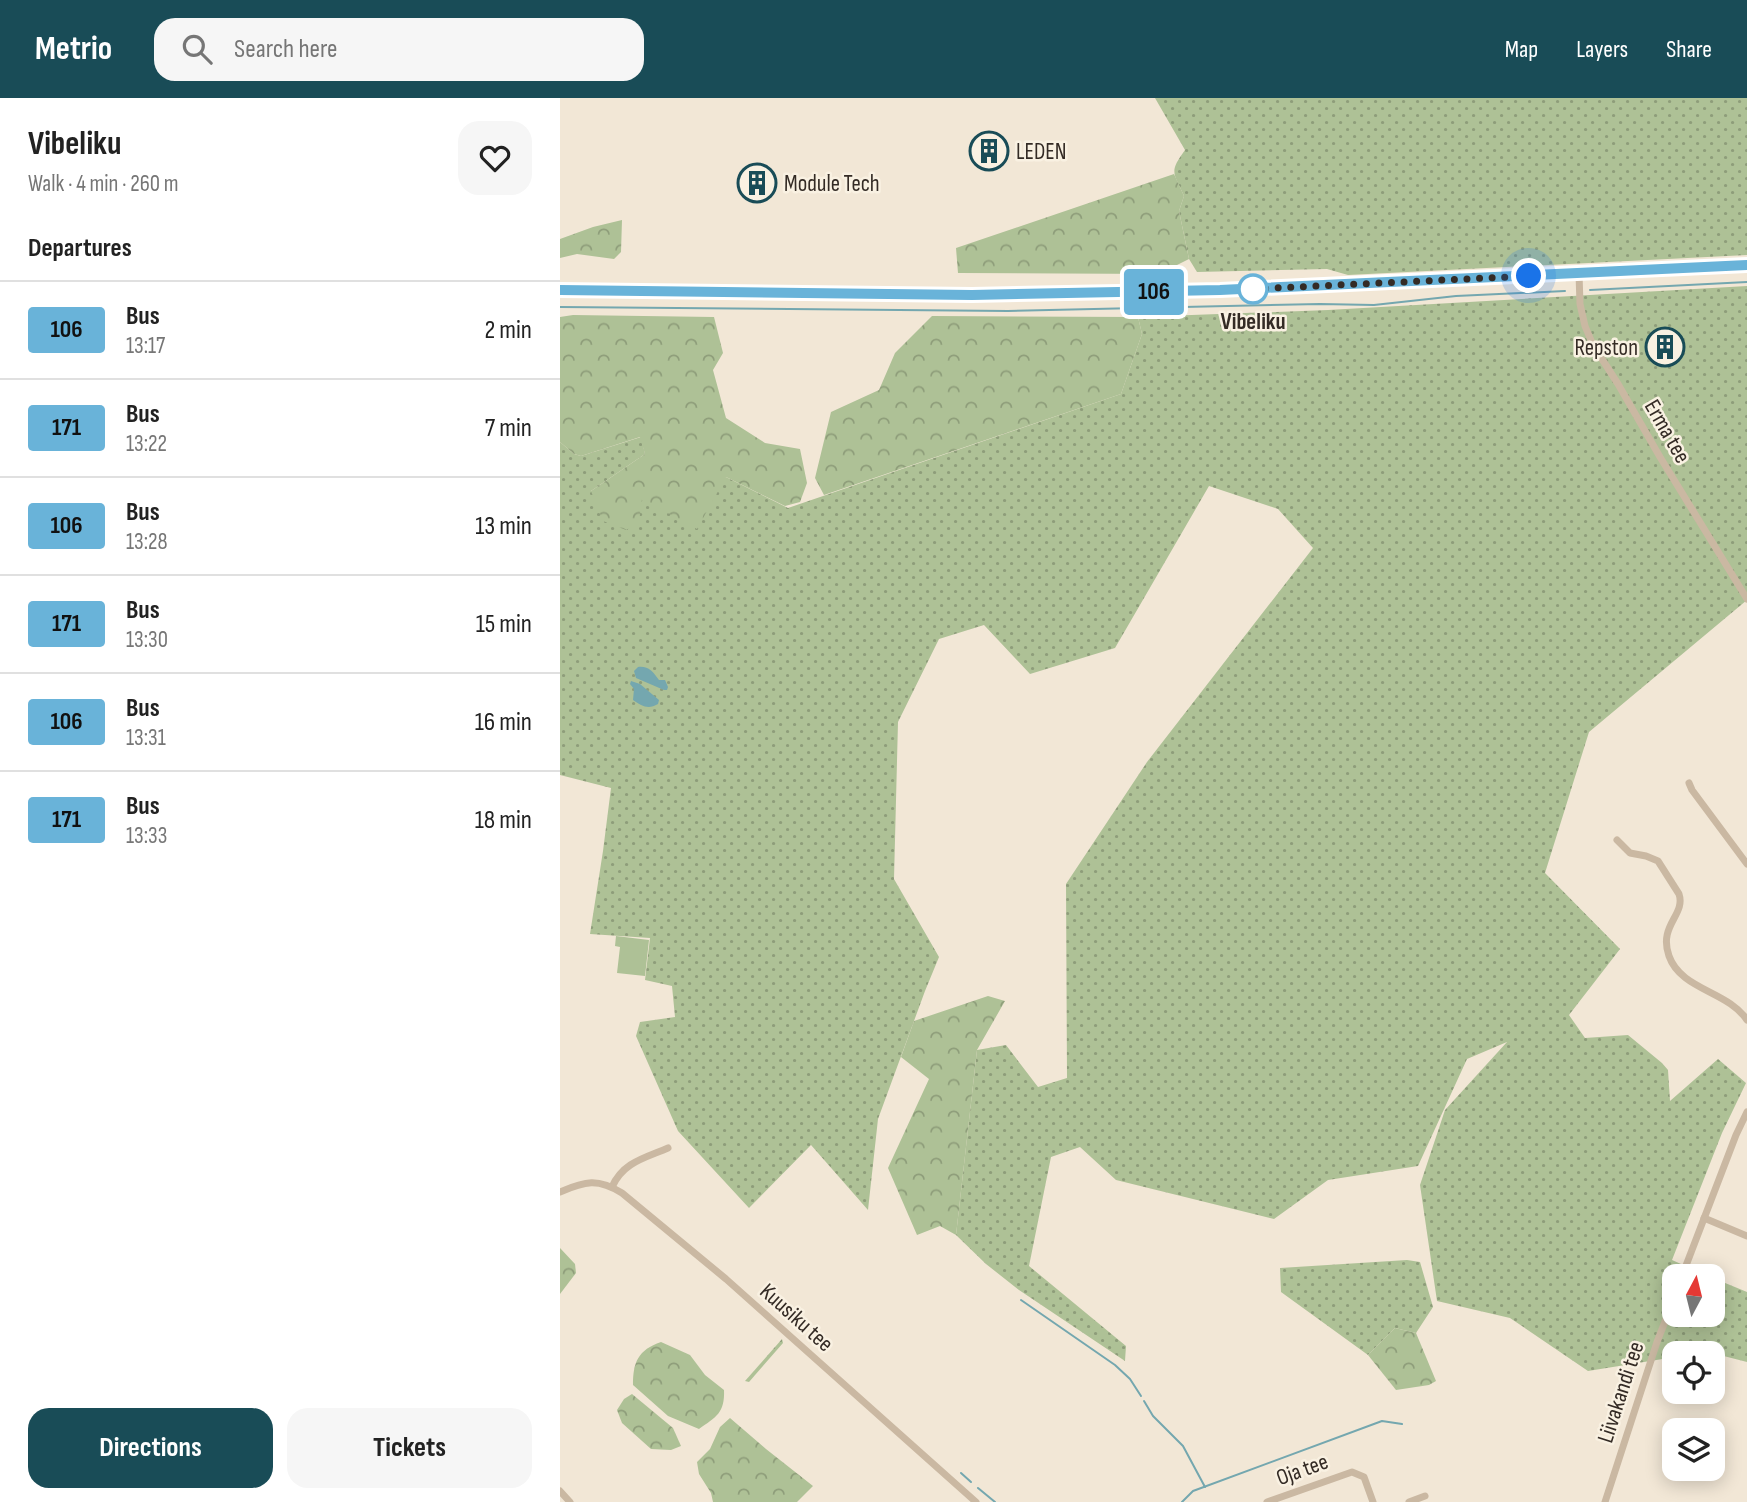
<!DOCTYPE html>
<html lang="en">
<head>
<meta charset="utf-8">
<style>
	:root { --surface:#fff; --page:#f6f6f6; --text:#222; --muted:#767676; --line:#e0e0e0; --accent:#194c57 }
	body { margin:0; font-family:"Sofia Sans Condensed",sans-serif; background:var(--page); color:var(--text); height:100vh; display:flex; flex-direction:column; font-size:26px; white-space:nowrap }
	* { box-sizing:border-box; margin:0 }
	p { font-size:23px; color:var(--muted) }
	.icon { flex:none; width:38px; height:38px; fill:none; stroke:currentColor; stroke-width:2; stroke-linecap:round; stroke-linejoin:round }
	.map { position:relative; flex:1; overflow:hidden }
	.sheet { display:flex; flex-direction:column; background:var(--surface); width:560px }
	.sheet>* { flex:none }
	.badge { padding:0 14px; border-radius:5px; font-size:24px; line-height:46px }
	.needle { width:46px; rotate:7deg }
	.controls { position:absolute; left:1102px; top:1166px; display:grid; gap:14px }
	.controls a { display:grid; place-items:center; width:63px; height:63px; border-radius:14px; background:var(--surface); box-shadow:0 4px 18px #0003; font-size:35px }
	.you { position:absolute; width:35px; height:35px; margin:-18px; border:5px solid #fff; border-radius:50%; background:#1a73e8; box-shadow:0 0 0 10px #1a73e833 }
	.map>.badge { position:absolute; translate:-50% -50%; box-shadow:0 0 0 4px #fff }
	h2 { padding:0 28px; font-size:26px; line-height:63px }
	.round { display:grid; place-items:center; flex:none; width:74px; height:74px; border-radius:21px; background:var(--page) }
	.overview { display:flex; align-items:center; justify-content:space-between; height:119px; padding:0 28px }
	h1 { font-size:33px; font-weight:700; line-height:52px }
	.action { display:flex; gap:14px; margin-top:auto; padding:14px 28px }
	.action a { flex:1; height:80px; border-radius:21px; background:var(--accent); color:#fff; font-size:28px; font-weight:700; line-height:80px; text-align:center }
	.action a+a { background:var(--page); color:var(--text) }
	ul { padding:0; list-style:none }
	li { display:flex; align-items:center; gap:21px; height:98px; padding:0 28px; border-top:2px solid var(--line) }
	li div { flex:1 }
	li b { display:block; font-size:26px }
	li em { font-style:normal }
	li .badge { min-width:77px; font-weight:700; text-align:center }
	header { display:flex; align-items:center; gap:42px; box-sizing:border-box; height:98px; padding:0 35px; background:var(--accent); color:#fff }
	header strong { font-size:33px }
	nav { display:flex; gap:38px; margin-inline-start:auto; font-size:24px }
	.search { width:490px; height:63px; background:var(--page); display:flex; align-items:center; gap:18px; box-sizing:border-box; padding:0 24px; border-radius:21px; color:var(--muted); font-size:26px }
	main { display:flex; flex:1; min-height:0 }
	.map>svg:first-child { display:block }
	.grass { fill:url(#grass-dots) }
	.forest { fill:url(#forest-crowns) }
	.park { fill:#aec196 }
	.water { fill:#74a7af }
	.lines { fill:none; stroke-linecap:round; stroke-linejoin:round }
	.stream { stroke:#74a7af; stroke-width:2 }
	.minor { stroke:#cab8a2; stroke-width:7 }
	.line-casing { stroke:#fff; stroke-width:16 }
	.line { stroke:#69b3d9; stroke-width:10 }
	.walk { stroke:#342b25; stroke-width:7; stroke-dasharray:0 12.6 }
	.stop-dot { fill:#fff; stroke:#69b3d9; stroke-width:3.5 }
	.labels { text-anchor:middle; stroke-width:5; stroke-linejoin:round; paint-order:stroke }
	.poi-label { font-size:23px; fill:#342b25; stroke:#f9f1e2; text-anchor:start }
	.stop-label { font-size:23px; font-weight:bold; fill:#342b25; stroke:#f9f1e2 }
	.street-label { font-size:23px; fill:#342b25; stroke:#f9f1e2 }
</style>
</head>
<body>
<header>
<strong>Metrio</strong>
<div class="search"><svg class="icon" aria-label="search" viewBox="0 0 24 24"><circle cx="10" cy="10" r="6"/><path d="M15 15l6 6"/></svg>Search here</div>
<nav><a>Map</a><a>Layers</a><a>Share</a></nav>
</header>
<main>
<section class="sheet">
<div class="overview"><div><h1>Vibeliku</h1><p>Walk · 4 min · 260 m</p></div><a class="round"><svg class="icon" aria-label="heart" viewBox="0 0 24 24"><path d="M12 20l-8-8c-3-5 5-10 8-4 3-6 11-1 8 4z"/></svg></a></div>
<h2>Departures</h2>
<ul>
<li><span class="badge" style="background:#69b3d9;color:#111">106</span><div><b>Bus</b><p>13:17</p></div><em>2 min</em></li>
<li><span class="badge" style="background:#69b3d9;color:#111">171</span><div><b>Bus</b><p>13:22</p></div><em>7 min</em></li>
<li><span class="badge" style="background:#69b3d9;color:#111">106</span><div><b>Bus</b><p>13:28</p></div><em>13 min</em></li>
<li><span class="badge" style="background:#69b3d9;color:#111">171</span><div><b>Bus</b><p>13:30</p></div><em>15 min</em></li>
<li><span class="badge" style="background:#69b3d9;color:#111">106</span><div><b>Bus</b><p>13:31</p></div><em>16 min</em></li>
<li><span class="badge" style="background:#69b3d9;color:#111">171</span><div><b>Bus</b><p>13:33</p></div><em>18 min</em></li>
</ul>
<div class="action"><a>Directions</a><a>Tickets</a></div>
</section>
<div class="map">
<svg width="1187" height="1404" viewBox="0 0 1187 1404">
	<defs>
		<pattern id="grass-dots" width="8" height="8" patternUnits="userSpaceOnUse" patternTransform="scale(1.75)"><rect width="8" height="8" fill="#aec196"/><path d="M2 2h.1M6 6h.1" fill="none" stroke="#8e9d7a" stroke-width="1.8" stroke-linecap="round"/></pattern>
		<pattern id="forest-crowns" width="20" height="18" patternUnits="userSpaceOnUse" patternTransform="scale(1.75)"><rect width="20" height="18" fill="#aec196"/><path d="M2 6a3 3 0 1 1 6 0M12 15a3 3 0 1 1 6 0" fill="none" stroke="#8e9d7a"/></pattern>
	</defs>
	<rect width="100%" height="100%" fill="#f2e7d6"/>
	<g class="grass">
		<path d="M595 0H1187V157L788 177 767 171 637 174 629 161 619 113 624 98C613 74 609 74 625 52Z"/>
		<polygon points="1187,188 1187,502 1029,634 985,775 1060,851 1009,917 1025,940 1068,937 1102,965 1108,972 1110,1003 1158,961 1186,985 1162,1035 1112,1162 1148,1178 1115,1178 1115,1216 1153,1216 1153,1180 1187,1194 1187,1264 1148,1254 1115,1255 1115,1259 1028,1273 950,1220 877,1203 860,1087 885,1012 947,944 907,961 858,1068 768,1082 714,1121 556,1082 520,1049 491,1059 469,1168 566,1248 565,1263 459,1192 426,1166 396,1137 417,952 446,947 478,989 507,980 506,786 587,664 753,450 718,411 649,388 555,550 470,576 424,527 379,541 338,624 334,781 379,859 365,893 318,1021 308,1112 251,1047 189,1110 118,1033 76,938 80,924 115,919 112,888 85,882 90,840 30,836 43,753 51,690 0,677 0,344 14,356 21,358 81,339 85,356 31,393 82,400 166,379 228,410 561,296 582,236 578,219 768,212"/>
		<polygon points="847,1162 860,1164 873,1209 856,1235 835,1230 808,1257 721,1194 720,1170"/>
		<polygon points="222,1241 223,1245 189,1284 185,1283"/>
	</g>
	<g class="forest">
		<polygon points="614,76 624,98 619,113 629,161 599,176 398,175 396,150"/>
		<polygon points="62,122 61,154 54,161 17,156 0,160 0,141 33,129"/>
		<polygon points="13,217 154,219 163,255 153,272 166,320 205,345 240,351 247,385 240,404 225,408 166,379 137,431 82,401 79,424 66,432 43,423 31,393 85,356 80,339 21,358 14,356 0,344 0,219"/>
		<polygon points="372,218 578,219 582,236 561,296 264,397 255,380 271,314 319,292 335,255"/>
		<polygon points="428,898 445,903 417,952 396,1137 380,1128 357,1137 328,1070 369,981 341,959 354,923"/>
		<polygon points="0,1150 15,1166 16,1175 0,1196"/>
		<polygon points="835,1230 856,1235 876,1283 869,1287 836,1292 808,1257"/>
		<path d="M101 1244 130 1257 145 1277 164 1292C165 1315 156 1319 139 1331L108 1318 73 1287C73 1264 78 1252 101 1244Z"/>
		<polygon points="72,1296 113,1330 121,1348 111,1352 91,1351 62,1325 57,1312 64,1301"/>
		<polygon points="170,1320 206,1351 253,1388 237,1404 153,1404 151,1395 139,1376 137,1364 150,1351 160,1329"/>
	</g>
	<polygon class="park" points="56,838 89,842 85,878 57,875 60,849 55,848"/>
	<g class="water">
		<path d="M78 569C89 568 92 573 99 582H105L108 589 107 592H104L76 580 74 573Z"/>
		<path d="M71 583 80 586 99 602 98 606C88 612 82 608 73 602L74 591 70 586Z"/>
	</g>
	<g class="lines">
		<g class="stream">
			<polyline points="1030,192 1187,184"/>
			<polyline points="0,209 448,213 760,206 814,207 896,198 1005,193"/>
			<polyline points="461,1202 555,1267 570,1281 581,1298"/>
			<polyline points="584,1303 593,1318 623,1348 645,1389"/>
			<polyline points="401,1375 411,1384"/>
			<polyline points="418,1390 435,1404"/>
			<polyline points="622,1404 633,1393 822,1323 842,1326"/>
		</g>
		<g class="minor">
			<polyline points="1019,176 1020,206 1025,228 1033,247 1058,286 1100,359 1187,501"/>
			<polyline points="0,192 412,197 660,192 1187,167"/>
			<polyline points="1129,685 1132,692 1187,766"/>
			<path d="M1057 742 1070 755 1086 758 1098 763 1119 796C1126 817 1098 827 1109 858 1121 892 1168 893 1187 922"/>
			<path d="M52 1089C63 1064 85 1060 108 1050"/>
			<path d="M0 1094C25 1083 38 1080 62 1095L166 1181 416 1404"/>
			<polyline points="1144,1120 1187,1138"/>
			<polyline points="1122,1178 1176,1037 1187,1014"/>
			<polyline points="0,1393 10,1404"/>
			<polyline points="707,1404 792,1374 804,1379 813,1404"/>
			<polyline points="849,1404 865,1398"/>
			<polyline points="1045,1404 1097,1244 1115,1198"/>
		</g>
	</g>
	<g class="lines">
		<defs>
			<polyline id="line" points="0,192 412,197 660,192 1187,167"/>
		</defs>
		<use href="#line" class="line-casing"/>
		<use href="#line" class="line"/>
		<polyline class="walk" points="693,191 969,178"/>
	</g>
	<defs>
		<symbol id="building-ring" viewBox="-11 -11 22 22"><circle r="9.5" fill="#f9f1e2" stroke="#194c57" stroke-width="1.5"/><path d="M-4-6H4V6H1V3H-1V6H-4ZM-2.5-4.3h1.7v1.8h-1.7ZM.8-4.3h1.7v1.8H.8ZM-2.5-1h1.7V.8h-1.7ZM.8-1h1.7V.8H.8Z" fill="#194c57"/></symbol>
	</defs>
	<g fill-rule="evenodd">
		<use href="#building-ring" x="407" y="31" width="44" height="44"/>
		<use href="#building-ring" x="175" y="63" width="44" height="44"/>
		<use href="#building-ring" x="1083" y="227" width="44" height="44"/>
	</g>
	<circle class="stop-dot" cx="693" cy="191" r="14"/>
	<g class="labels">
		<g class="poi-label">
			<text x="456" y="61">LEDEN</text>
			<text x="224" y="93">Module Tech</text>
			<text x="1078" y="257" text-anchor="end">Repston</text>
		</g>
		<g class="stop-label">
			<text x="693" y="231">Vibeliku</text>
		</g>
		<g class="street-label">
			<text transform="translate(1108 333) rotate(60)" y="8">Erma tee</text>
			<text transform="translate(237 1219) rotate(42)" y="8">Kuusiku tee</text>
			<text transform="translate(1060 1294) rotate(-72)" y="8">Liivakandi tee</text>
			<text transform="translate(742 1371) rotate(-20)" y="8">Oja tee</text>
		</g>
	</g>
</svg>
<div class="controls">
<a><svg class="needle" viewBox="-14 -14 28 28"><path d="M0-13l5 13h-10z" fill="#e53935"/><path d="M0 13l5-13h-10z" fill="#767676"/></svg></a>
<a><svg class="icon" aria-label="locate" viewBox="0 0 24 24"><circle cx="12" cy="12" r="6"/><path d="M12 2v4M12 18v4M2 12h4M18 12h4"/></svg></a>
<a><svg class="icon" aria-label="layers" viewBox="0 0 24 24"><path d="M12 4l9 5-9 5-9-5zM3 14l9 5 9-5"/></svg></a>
</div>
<div class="you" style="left:969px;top:178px"></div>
<b class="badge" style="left:594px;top:194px;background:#69b3d9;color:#111">106</b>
</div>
</main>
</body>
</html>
